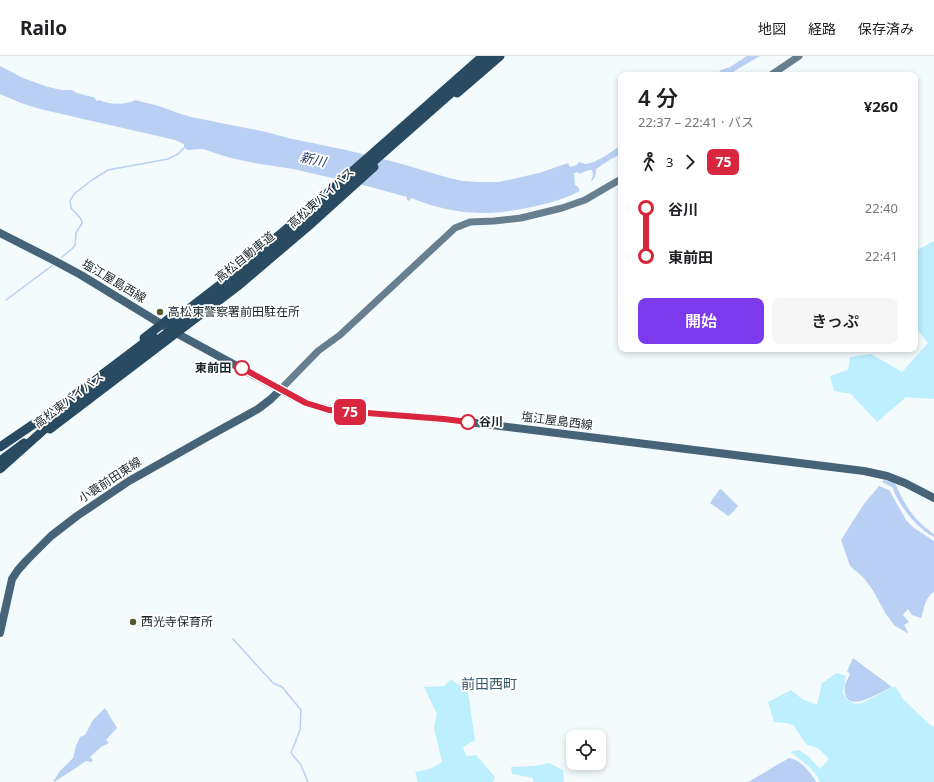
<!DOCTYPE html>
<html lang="ja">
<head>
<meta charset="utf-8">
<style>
	:root { --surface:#fff; --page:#f6f6f6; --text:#202124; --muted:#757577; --line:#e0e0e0; --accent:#7c3aed }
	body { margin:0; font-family:"Noto Sans","Noto Sans JP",sans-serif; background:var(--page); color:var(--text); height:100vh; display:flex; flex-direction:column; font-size:15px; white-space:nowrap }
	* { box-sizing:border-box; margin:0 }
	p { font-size:13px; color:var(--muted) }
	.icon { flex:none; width:22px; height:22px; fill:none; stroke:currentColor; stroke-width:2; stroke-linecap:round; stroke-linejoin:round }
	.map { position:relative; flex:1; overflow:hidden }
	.sheet { position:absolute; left:618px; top:16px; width:300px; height:280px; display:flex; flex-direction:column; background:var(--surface); border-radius:8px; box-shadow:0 2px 6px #0003 }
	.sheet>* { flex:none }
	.badge { padding:0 8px; border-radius:6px; font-size:14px; line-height:26px }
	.fabs { position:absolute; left:566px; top:674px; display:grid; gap:8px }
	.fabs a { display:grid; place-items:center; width:40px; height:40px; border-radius:8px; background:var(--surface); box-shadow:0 2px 6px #0003; font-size:20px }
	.map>.badge { position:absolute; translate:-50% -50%; box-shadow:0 0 0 2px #fff }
	.legs { display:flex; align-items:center; gap:6px; height:44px; padding:0 20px; font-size:13px }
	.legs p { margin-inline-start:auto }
	.overview { display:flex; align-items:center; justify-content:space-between; height:68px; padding:0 20px }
	h1 { font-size:22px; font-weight:600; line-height:30px }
	.primary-button { display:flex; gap:8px; margin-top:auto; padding:8px 20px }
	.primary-button a { flex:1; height:46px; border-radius:8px; background:var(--accent); color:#fff; font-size:16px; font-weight:600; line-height:46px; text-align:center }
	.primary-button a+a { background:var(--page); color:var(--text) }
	ul { padding:0 20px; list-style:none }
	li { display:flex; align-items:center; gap:14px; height:48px; font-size:15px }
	li i { display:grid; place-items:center; width:6px; height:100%; margin:0 5px; background:currentColor }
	li i::after { content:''; width:10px; height:10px; margin:-5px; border:3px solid; border-radius:50%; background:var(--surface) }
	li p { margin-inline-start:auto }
	li:first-child i { background:linear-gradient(#0000 50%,currentColor 0) }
	li:last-child i { background:linear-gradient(currentColor 50%,#0000 0) }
	header { display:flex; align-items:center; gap:24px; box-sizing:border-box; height:56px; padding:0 20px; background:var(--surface); border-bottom:1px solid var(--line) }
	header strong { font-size:19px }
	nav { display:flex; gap:22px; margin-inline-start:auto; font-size:14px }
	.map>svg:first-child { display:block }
	.green { fill:#bdeffe }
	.water { fill:#b9d0f4 }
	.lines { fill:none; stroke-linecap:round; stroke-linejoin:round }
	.stream { stroke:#b9d0f4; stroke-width:1.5 }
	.secondary { stroke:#687f90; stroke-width:7 }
	.primary { stroke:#466378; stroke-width:8 }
	.highway { stroke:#294b62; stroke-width:9 }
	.highway-bridge { stroke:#294b62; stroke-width:9 }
	.line-1-casing { stroke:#fff; stroke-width:9 }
	.line-1 { stroke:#d7263d; stroke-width:6 }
	.poi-dot { fill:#545a29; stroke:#fff; stroke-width:1.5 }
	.stop-1-dot { fill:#fff; stroke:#d7263d; stroke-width:2 }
	.labels { text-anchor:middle; stroke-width:3.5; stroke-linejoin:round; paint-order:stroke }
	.street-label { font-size:12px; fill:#152429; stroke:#fff }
	.poi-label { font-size:12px; fill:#152429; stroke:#fff; text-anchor:start }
	.stop-label { font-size:12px; font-weight:bold; fill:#152429; stroke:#fff; text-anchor:end }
	.water-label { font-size:13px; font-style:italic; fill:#1f3a68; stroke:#fff }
	.quarter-label { font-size:14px; fill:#395c67; stroke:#fff }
</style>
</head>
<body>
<header>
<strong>Railo</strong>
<nav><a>地図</a><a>経路</a><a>保存済み</a></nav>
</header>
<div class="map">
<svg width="934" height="726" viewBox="0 0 934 726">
	<rect width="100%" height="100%" fill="#f3fbfd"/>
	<g class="green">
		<polygon points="934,185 934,343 906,341 877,366 851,338 834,335 830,320 848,314 850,301 871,298 902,316 928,287 915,271 915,195"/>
		<path d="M837 617 846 620 843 637 847 644 855 648 862 647 895 630 903 643 929 668 934 671V726H820C815 713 801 704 790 696L799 694 809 701 820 713 829 703 818 692 807 689 793 669 786 667 774 666 768 646 791 634 802 643 817 649 822 627Z"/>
		<polygon points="451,623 468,636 475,684 463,691 466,700 476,699 495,721 493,726 418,726 415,716 430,713 442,706 434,672 437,658 424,631 444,630"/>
		<polygon points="549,707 563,714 564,726 533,726 533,722 512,718 511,711 534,710"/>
	</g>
	<g class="water">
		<polygon points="747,0 760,0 736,14 729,19 716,19 721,14 730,11"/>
		<path d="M0 10 23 22 48 31 62 34H72L77 37 92 41H94L97 45 100 44C108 49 127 49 135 44L159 50 178 57 191 61 266 76 288 82 346 94 395 106 449 122 463 125 478 126H499L539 117 568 107 570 111 577 109 579 106C580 106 584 108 585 108 595 108 613 95 621 89V98L611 103 596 113C596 119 595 122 591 126L593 118 592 114H589L579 118 577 116 574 117 575 129 578 131 580 135C566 142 551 147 536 150 500 158 474 160 438 151 429 149 420 145 411 142L409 145 407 144V141L367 130 328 121 293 113 254 107 227 101 203 93 187 94 184 90V88L175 84 40 53 21 47 0 38Z"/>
		<path d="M884 424 895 427C905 450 913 463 934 478V481C919 473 909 461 900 447 897 442 894 437 893 432L890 430 882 426Z"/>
		<path d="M879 430 889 434 901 455 906 464 914 472 934 485V536C925 540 924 554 921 562L912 559 908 553 903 559 909 566 904 569 908 576 907 577 894 569 886 558 872 533 863 521 850 510 841 484 864 448Z"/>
		<polygon points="721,433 738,450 730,459 728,460 710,447 719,434"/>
		<path d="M853 602 892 631C878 637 841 662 845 629 846 625 849 622 850 617L847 616Z"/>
		<polygon points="105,652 117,672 106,684 109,687 101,691 90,701 93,704 91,706 86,705 56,725 53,726 60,715 73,702 76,690 80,681 85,679 93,664"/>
		<path d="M789 702C801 704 810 716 816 725L815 726H748Z"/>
	</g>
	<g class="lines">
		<g class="stream">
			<polyline points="62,201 73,192 75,189 76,177 82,167 81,163 71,152 70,145 74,138 92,124 108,114 168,103 178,98 186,90"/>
			<polyline points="6,244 53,209"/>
			<polyline points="233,583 273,627 282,631 301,654 300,674 291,697 301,709 308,726"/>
		</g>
		<g class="secondary">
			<polyline points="771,19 799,0"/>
			<polyline points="281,333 318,295 340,279 455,172 470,166 494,165 521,162 562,152 585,144 621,123"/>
		</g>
		<g class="primary">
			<path d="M0 177 55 205 81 219 176 277 296 342C310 349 325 354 341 355L444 363 864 415 887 420 905 427 934 442"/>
			<polyline points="0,577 12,523 18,514 26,505 51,480 77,460 129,425 209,380 258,353 271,343 281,333"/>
		</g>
		<g class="highway">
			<polyline points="457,37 500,0"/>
			<polyline points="144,282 175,258"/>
			<polyline points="50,373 238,230 312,167 374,111"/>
			<polyline points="0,405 24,387"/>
		</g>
		<g class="highway-bridge">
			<polyline points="169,268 230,221 304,158 483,0"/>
			<polyline points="0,391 63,348 153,280"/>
			<polyline points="0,413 66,354 234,226 273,194 493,0"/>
		</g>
	</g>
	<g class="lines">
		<defs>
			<polyline id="line-1" points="242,312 306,347 329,354 444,363 468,366"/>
		</defs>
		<use href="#line-1" class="line-1-casing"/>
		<use href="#line-1" class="line-1"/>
	</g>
	<g class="poi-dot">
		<circle cx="160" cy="256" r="4"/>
		<circle cx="133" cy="566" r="4"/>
	</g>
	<g class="stop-1-dot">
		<circle cx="242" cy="312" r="7"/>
		<circle cx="468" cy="366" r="7"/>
	</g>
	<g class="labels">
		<g class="street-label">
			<text transform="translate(321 142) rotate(-42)" y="4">高松東バイパス</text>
			<text transform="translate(245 201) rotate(-39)" y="4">高松自動車道</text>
			<text transform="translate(114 225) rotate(31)" y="4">塩江屋島西線</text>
			<text transform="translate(69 344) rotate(-37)" y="4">高松東バイパス</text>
			<text transform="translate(557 365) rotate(7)" y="4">塩江屋島西線</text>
			<text transform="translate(110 424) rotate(-33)" y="4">小蓑前田東線</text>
		</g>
		<g class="poi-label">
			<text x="168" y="260">高松東警察署前田駐在所</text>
			<text x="141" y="570">西光寺保育所</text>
		</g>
		<g class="stop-label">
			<text x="231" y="316">東前田</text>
			<text x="479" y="370" text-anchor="start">谷川</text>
		</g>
		<g class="water-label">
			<text transform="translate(313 103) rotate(12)" y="5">新川</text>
		</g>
		<g class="quarter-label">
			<text x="489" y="633">前田西町</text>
		</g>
	</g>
</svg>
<div class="fabs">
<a><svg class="icon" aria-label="locate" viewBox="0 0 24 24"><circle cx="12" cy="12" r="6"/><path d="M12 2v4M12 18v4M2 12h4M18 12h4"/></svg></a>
</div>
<b class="badge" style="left:350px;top:356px;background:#d7263d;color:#fff">75</b>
<section class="sheet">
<div class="overview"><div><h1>4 分</h1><p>22:37 – 22:41 · バス</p></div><b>¥260</b></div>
<div class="legs"><svg class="icon" aria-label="walk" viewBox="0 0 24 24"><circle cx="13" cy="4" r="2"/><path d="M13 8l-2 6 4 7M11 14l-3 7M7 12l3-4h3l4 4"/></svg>3<svg class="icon" aria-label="forward" viewBox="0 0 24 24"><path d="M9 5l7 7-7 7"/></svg><b class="badge" style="background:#d7263d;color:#fff">75</b></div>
<ul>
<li><i style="color:#d7263d"></i><b>谷川</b><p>22:40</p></li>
<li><i style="color:#d7263d"></i><b>東前田</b><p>22:41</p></li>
</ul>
<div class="primary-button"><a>開始</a><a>きっぷ</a></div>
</section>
</div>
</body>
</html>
